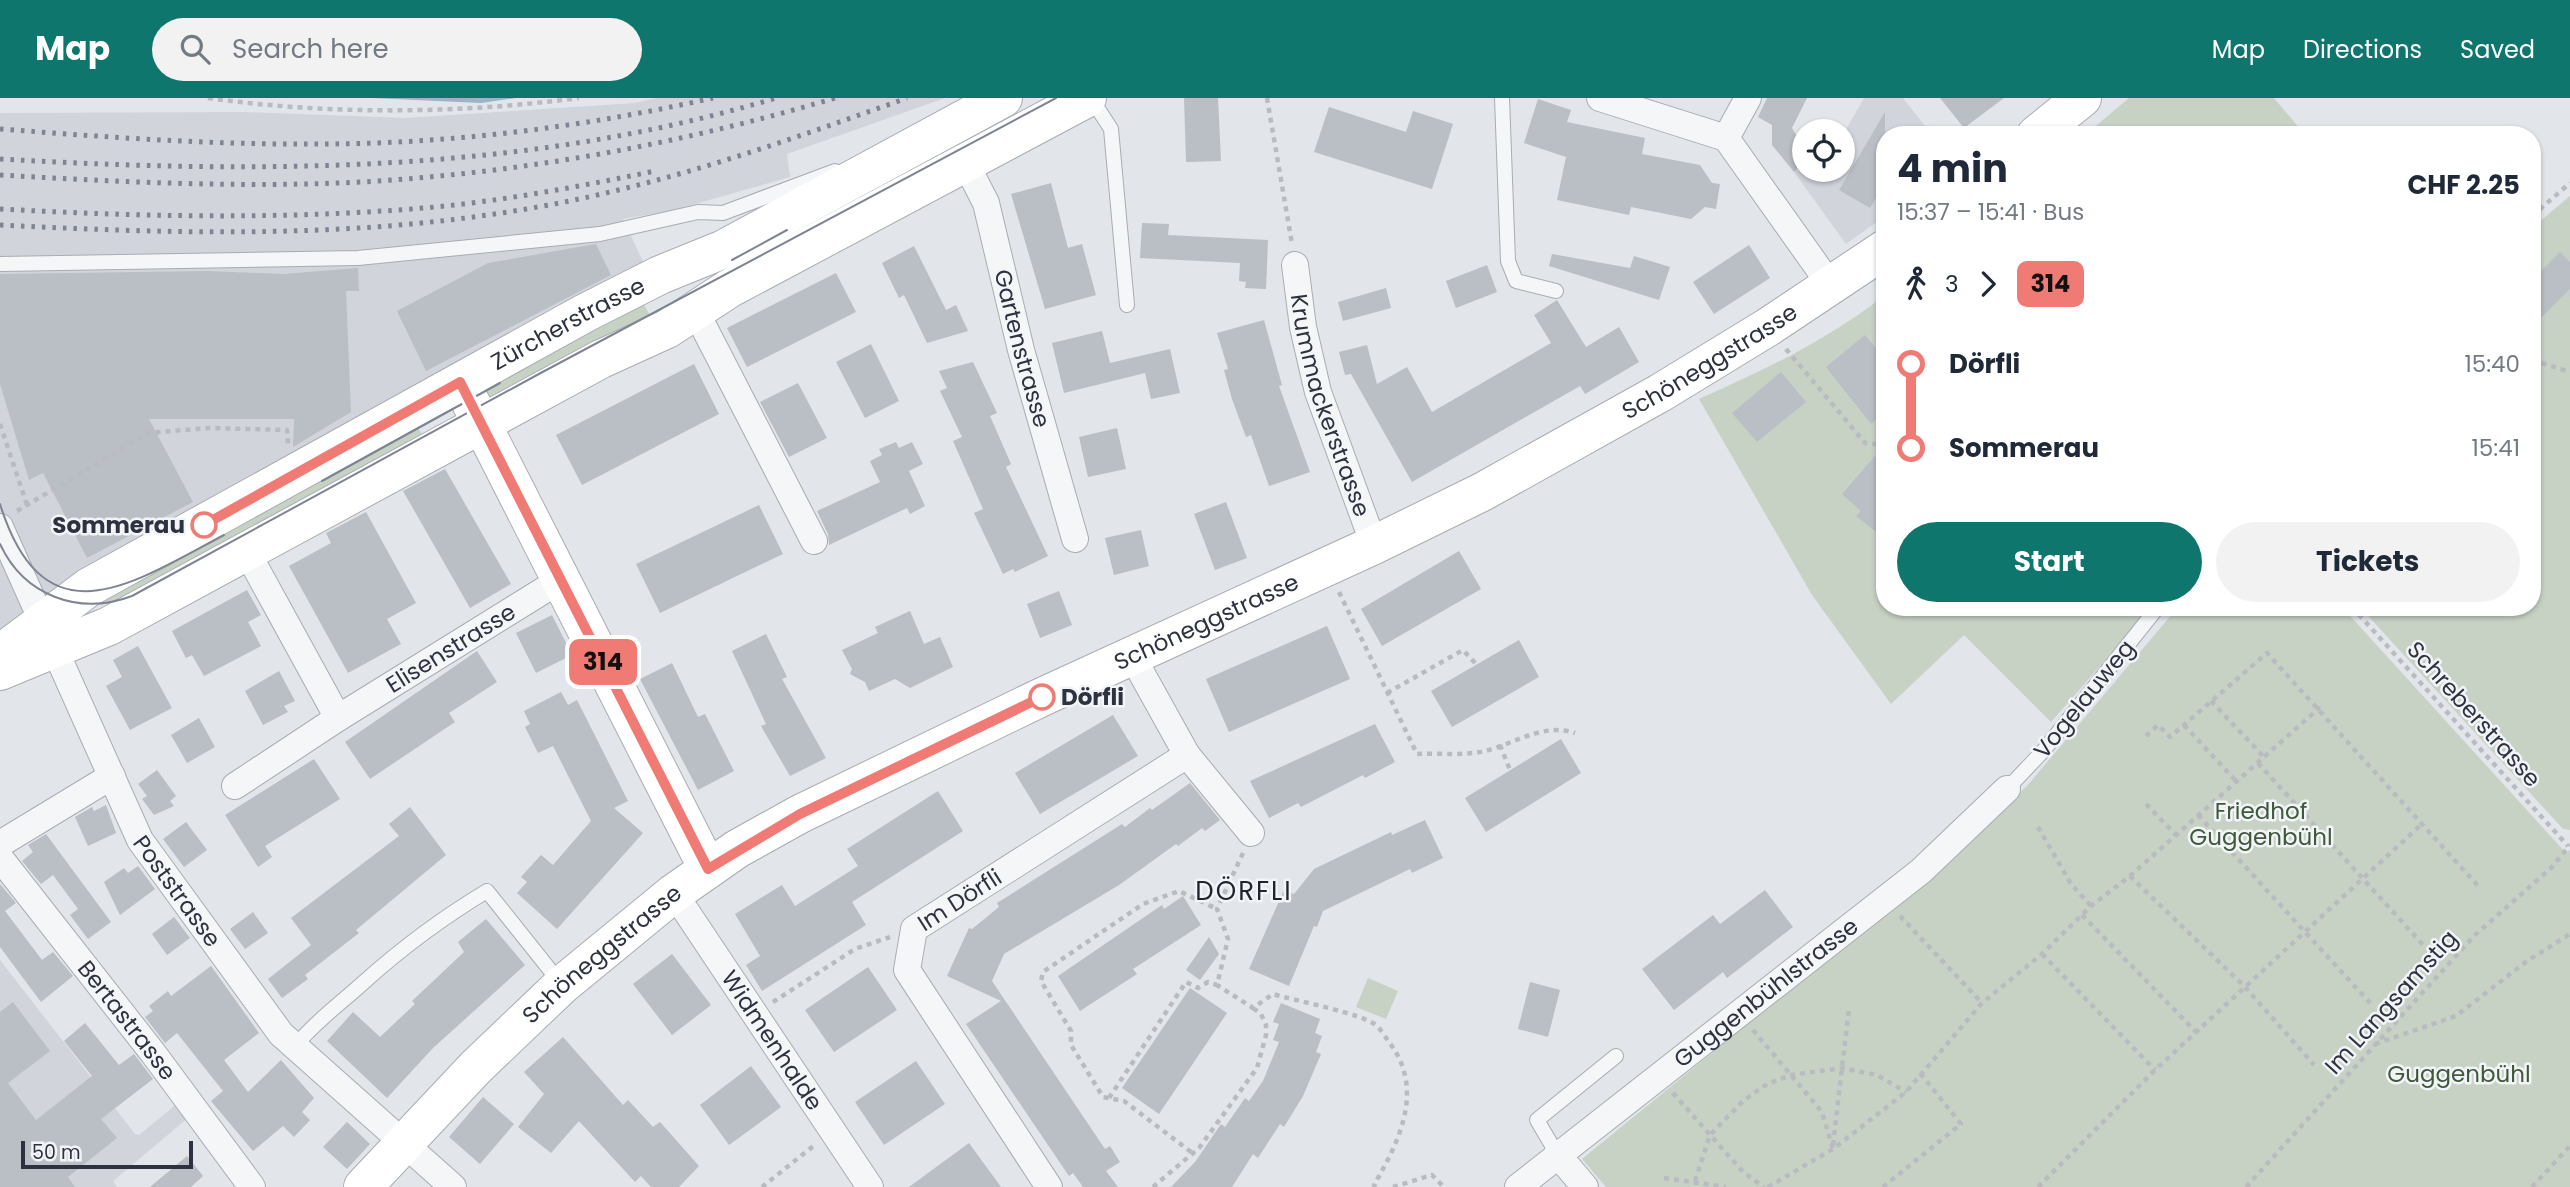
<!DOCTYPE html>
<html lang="en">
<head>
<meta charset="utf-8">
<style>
	:root { --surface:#fff; --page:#f2f2f3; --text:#1f2937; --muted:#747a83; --accent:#0f766e }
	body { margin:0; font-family:Poppins,sans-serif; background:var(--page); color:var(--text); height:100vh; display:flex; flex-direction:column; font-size:26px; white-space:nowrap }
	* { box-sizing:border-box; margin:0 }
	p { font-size:23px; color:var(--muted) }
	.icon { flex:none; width:38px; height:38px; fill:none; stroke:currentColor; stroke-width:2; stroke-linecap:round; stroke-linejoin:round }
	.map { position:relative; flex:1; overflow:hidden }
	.panel { position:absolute; left:1876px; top:28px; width:665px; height:490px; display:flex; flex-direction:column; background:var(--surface); border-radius:28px; box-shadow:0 2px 5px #0004 }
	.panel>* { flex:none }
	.badge { padding:0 14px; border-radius:10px; font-size:24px; line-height:46px }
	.controls { position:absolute; left:1792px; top:21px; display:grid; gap:14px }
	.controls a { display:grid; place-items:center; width:63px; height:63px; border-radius:50%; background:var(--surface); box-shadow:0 2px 5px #0004; font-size:35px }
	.scale { position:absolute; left:21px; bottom:18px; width:172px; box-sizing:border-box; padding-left:7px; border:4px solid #2c323f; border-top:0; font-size:19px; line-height:24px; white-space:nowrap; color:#2c323f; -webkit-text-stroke:5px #f2f4f7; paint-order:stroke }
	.map>.badge { position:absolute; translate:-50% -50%; box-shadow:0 0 0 4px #fff }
	.legs { display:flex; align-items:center; gap:10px; height:77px; padding:0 21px; font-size:23px }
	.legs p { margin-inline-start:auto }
	.headline { display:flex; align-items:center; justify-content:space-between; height:119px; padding:0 21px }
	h1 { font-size:38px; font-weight:700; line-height:52px }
	.button { display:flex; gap:14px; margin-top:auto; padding:14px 21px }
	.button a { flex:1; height:80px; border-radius:42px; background:var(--accent); color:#fff; font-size:28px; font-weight:700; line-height:80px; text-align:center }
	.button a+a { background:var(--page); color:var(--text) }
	ul { padding:0 21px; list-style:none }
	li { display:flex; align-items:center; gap:24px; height:84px; font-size:26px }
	li i { display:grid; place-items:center; width:10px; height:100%; margin:0 9px; background:currentColor }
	li i::after { content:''; width:18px; height:18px; margin:-9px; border:5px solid; border-radius:50%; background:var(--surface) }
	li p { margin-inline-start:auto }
	li:first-child i { background:linear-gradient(#0000 50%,currentColor 0) }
	li:last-child i { background:linear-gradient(currentColor 50%,#0000 0) }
	header { display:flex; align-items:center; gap:42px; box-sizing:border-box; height:98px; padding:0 35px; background:var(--accent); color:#fff }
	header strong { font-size:33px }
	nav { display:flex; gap:38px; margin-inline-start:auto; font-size:24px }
	.search { width:490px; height:63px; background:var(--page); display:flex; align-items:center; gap:18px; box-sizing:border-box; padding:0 24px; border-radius:38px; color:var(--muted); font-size:26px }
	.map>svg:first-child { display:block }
	.built { fill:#d1d4db }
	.green { fill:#c7d2c5 }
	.water { fill:#a2b1c5 }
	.building { fill:#babec5 }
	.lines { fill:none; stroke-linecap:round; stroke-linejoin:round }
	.lane-casing { stroke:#a8acb3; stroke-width:16 }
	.street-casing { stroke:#a8acb3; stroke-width:28 }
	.secondary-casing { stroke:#a8acb3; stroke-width:40 }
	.path { stroke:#b9bbc0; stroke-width:4.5; stroke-dasharray:5 5; stroke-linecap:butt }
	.lane { stroke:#f5f6f8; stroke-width:14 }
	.street { stroke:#f5f6f8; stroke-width:26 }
	.secondary { stroke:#fff; stroke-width:38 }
	.tram { stroke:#7e8491; stroke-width:2 }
	.rail { stroke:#7e8491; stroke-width:5; stroke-dasharray:3.5 7; stroke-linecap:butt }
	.line-1-casing { stroke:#fff; stroke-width:16 }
	.line-1 { stroke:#f07b74; stroke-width:10 }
	.stop-1-dot { fill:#fff; stroke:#f07b74; stroke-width:3.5 }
	.labels { text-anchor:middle; stroke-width:5; stroke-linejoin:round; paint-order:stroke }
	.street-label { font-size:23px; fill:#2c323f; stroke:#f2f4f7 }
	.stop-label { font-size:23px; font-weight:bold; fill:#2c323f; stroke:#f2f4f7; text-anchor:end }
	.park-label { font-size:23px; fill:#3f593b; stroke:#f2f4f7 }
	.quarter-label { font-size:26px; letter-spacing:2px; fill:#1e2430; stroke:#f2f4f7 }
</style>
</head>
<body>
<header>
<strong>Map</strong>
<div class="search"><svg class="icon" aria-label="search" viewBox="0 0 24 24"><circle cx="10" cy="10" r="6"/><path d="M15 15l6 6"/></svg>Search here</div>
<nav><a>Map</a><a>Directions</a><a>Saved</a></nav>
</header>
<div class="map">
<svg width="2570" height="1089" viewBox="0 0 2570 1089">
	<rect width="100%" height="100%" fill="#e2e5e9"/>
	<g class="built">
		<polygon points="657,0 945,0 787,56 790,79 674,112 623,121 648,174 0,545 0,15 244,14 405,20 635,5"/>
		<polygon points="1864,0 1903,0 1932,37 1885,37 1885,118 1846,146 1794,74 1804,67 1804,72 1843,72 1843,37"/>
		<polygon points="0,862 135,1036 139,1037 178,1005 189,1019 113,1083 117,1089 0,1089"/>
	</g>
	<g class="green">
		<polygon points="2129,0 2274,0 2305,37 2085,37"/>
		<polygon points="2570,98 2570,732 2563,731 2360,509 2532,509 2532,130"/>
		<path d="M1885 197V509H2152L2051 624 1964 537 1891 606 1812 497 1699 301C1764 272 1828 242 1885 197Z"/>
		<polygon points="639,198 656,228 493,310 485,289"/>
		<polygon points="413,320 427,346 113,517 99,493"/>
		<polygon points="2178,509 2342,509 2566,755 2570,752 2570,1089 1606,1089 1582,1061 1941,768 2027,688"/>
		<polygon points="1368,880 1398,893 1386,921 1356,909"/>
	</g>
	<polygon class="water" points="372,0 516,0 481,5"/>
	<g class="building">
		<polygon points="1184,0 1218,0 1221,63 1186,64"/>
		<polygon points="1767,0 1807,0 1792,30 1804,50 1804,65 1794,74 1772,47 1772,27 1758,19"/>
		<polygon points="1940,0 2004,0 1964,30"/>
		<polygon points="1538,1 1571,12 1567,24 1645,40 1642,56 1700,67 1712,85 1720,86 1716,111 1705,109 1691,121 1631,109 1629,117 1557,102 1566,59 1524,45"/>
		<polygon points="1329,9 1406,34 1413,13 1453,26 1432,91 1314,54"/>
		<polygon points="1885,14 1885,85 1870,110 1839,92"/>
		<polygon points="1051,85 1068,150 1082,146 1096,197 1045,211 1011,96"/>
		<polygon points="1142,125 1169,126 1168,137 1268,142 1266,191 1245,190 1246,184 1239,183 1240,165 1140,160"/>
		<polygon points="596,146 611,177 426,273 397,213 488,165"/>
		<polygon points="1749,147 1770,180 1714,216 1693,184"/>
		<polygon points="914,148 946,212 956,207 968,233 927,245 904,197 899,200 882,165"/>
		<polygon points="2560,154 2570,164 2570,191 2532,229 2532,182"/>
		<polygon points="1552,156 1630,170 1634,158 1670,169 1659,202 1549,168"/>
		<polygon points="1487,167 1497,194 1456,210 1446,183"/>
		<polygon points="358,170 359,193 346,193 351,314 293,349 294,321 149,321 193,404 87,460 43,375 29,382 0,286 0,176 207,173 283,176"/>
		<polygon points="836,175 856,214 747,269 727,230"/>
		<polygon points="1386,190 1391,210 1343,223 1338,204"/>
		<polygon points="1557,202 1586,249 1619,229 1639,264 1585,296 1580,288 1412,384 1351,276 1345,277 1339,254 1367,247 1377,286 1407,269 1432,314 1551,245 1534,217"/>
		<polygon points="1264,222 1282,287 1279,288 1310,374 1269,388 1251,337 1246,339 1232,301 1224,272 1228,271 1217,235"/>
		<polygon points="1102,233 1110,265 1170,251 1180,295 1151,301 1145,275 1064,295 1052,245"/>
		<polygon points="1865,237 1885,261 1885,314 1871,326 1826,269"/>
		<polygon points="871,246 899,303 865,320 836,264"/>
		<polygon points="973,264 997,315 990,318 1011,366 1006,369 1048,458 1015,474 1013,471 1003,476 974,415 983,411 953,343 962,339 940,293 947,290 939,273"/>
		<polygon points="694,266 719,316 582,387 556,337"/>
		<polygon points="1781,274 1806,304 1757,344 1732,315"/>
		<polygon points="798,285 827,340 789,359 760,304"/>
		<polygon points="1117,330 1126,371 1088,379 1079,339"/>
		<polygon points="896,344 899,350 912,344 923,366 909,373 925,408 910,416 907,410 829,447 828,436 817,413 880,384 870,363 882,357 879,351"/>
		<polygon points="1875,358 1885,366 1885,378 1876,388 1885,396 1885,441 1856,418 1861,413 1842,396"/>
		<polygon points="445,371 511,486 470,510 403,393"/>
		<polygon points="1226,404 1247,460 1215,472 1194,416"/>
		<polygon points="759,407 783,456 660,515 636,466"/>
		<polygon points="366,414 416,505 387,521 401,546 348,575 289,468 331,445 326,435"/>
		<polygon points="1141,432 1149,468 1114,477 1105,440"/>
		<polygon points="1459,453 1481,491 1382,548 1361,511"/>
		<polygon points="247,492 261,517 248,524 261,548 204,578 192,557 186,560 172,533"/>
		<polygon points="1059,493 1072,527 1040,540 1027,506"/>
		<polygon points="910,513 924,546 940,539 953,569 910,590 895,581 869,593 865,584 850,576 852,571 842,552 878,535 875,529"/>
		<polygon points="552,517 572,557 536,575 516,535"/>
		<polygon points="1327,528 1350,581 1229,634 1206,581"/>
		<polygon points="766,536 787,579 782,581 826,660 790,678 761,628 766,626 732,553"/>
		<polygon points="1519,542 1539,579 1452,629 1431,593"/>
		<polygon points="138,548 172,610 130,632 106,588 122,579 113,562"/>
		<polygon points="477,553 497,584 449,615 455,624 370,681 345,644"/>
		<polygon points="672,565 698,619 705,616 734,673 698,692 640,581"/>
		<polygon points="279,573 295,603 284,608 288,614 263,627 245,593"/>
		<polygon points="561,594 568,607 577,602 628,703 614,710 643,735 557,831 517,795 527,784 521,779 541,757 553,767 591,723 553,648 538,655 525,629 530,626 524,613"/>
		<polygon points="1113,617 1138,658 1040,716 1015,675"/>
		<polygon points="199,620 215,649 187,665 171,637"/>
		<polygon points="1375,626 1395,664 1365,680 1363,677 1301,709 1298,705 1269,720 1250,683"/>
		<polygon points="1561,641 1581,675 1486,734 1465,700"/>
		<polygon points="314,661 340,701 265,748 272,759 258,769 225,717"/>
		<polygon points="157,672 176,698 170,703 174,708 154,717 142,701 147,698 138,686"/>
		<polygon points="1190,685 1220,722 1205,733 1202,730 1178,748 1176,746 1119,787 1004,856 992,883 1105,1051 1110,1048 1120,1064 1106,1073 1118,1089 1083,1089 1073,1075 1069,1078 966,926 1001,903 947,878 969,830 972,831 999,809 997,805 1122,726 1125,729 1150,710 1152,712"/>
		<polygon points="938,693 963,733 852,804 866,827 762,893 746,867 760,858 735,816 782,787 795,808 858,768 847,751"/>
		<polygon points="106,707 116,735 88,748 75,719 92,709 94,713"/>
		<polygon points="410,709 446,757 356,832 359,835 305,877 308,881 282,900 268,881 311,847 291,820 399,738 389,726"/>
		<polygon points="1425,722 1443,760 1412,775 1410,771 1323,813 1317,829 1314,828 1289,888 1249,871 1284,792 1294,796 1314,771 1391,734 1392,737"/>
		<polygon points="186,724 207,752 184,769 163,741"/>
		<polygon points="46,736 111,824 88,841 70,817 78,811 53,777 41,786 22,763 33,754 28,747"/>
		<polygon points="138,768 155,791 120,817 104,784 124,770 128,775"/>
		<polygon points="0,786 16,805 5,813 42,862 53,854 73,878 41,904 0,849"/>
		<polygon points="1765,792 1793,829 1727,880 1723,874 1674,912 1642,871 1713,817 1720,826"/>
		<polygon points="1183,798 1201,827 1133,871 1137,876 1080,913 1058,878 1162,807 1164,811"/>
		<polygon points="253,814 268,835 245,851 230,831"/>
		<polygon points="174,819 190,840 167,857 152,836"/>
		<polygon points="486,821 525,867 433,950 387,1000 327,943 353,914 380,939 415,906 412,903 464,854 458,844"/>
		<polygon points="1209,839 1219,856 1200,882 1186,872"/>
		<polygon points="672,856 711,907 672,937 633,886"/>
		<polygon points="211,868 259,935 224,962 248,994 281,962 314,1000 302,1014 310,1022 294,1039 283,1028 253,1053 211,1003 223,993 177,935 165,945 145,919 153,913 149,908 168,893 171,898"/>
		<polygon points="868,869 897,912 834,954 805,912"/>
		<polygon points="1530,884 1560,892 1548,939 1518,931"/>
		<polygon points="1190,890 1227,915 1159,1016 1122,990"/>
		<polygon points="13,904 50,953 8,985 36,1022 92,978 64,943 85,925 119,967 134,956 153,981 101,1021 117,1040 68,1079 75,1089 0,1089 0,914"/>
		<polygon points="1281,905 1320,921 1315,935 1322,938 1316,954 1321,956 1303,998 1284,1029 1280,1026 1258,1060 1253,1056 1232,1089 1171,1089 1195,1064 1221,1026 1225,1029 1245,1000 1249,1003 1263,983 1279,944 1273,942 1279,926 1273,924"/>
		<polygon points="563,939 623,1007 628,1002 653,1029 660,1024 699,1068 679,1089 651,1089 641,1078 635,1084 579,1023 551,1055 518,1029 544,996 524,974"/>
		<polygon points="916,963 945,1006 884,1047 855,1004"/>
		<polygon points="751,968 781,1009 729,1047 700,1007"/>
		<polygon points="483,999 514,1026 480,1066 449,1039"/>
		<polygon points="347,1024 370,1046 347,1071 323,1049"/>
		<polygon points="969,1045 1001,1089 909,1089"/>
		<polygon points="187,1058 203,1078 191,1089 150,1089"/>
	</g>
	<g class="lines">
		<defs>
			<g id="lane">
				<polyline points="1091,0 1111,31 1127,207"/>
				<polyline points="1502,0 1508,163 1516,183 1556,193"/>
				<polyline points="0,166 358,160 600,136 698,114 723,115 835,73"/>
				<polyline points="2007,691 2044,652 2158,509"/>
				<path d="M296 947C316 923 341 905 364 884 403 849 442 820 487 793L562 887"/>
				<polyline points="1557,1056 1537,1022 1616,958"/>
			</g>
			<g id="street">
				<polyline points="1600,0 1726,40 1831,188"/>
				<polyline points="1726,40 1748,0"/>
				<path id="s1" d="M965 64 986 105 1021 252 1075 441"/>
				<path id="s2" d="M1295 167 1303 229 1318 294 1374 447"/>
				<polyline points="695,212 814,443"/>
				<path id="s3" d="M0 429 140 742 281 936 453 1089"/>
				<polyline points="247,454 338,620"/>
				<polyline points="1132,558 1187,657 1251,735"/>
				<path id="s4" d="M235 688 338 620 562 481"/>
				<polyline points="0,746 112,678"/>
				<path id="s5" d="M0 760 153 955 252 1089"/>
				<path id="s6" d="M674 795 870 1089"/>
				<polyline points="1557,1056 1585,1089"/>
				<path id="s7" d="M1049 1089 907 872 914 831 1187 657"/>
				<path id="s8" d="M1518 1089 1921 773 2007 691"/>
			</g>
			<g id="secondary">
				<polyline points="2036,37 2082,0"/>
				<polyline points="471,305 708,771"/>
				<path id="s9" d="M0 556 89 489 585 215 660 177 724 151 1003 0"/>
				<polyline points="0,573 109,528 601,261 667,231 730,190 1087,0"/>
				<path id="s10" d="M363 1089 476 969 562 887 674 795 737 751 800 716 1042 599 1374 447 1482 394 1660 295 1768 229 1885 151"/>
			</g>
		</defs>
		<use href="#lane" class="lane-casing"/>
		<use href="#street" class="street-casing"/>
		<use href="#secondary" class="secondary-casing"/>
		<g class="path">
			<path d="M208 0C330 17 457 16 579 0"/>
			<polyline points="1267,0 1292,146"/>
			<polyline points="2532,118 2570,85"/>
			<polyline points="1786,251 1865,345 1885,347"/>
			<polyline points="2532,262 2570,274"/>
			<polyline points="0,326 27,407"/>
			<polyline points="17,413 148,335 209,330 287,332 288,347"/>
			<path d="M1339 494 1417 656C1435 655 1455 657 1473 655 1507 652 1539 623 1575 635"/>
			<polyline points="2352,509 2568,748"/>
			<polyline points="1387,595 1463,552 1477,567"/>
			<polyline points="2211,603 2264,659"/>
			<polyline points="2184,627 2236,683"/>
			<polyline points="2146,638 2158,627 2170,639 2267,555 2479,789"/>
			<polyline points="1500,647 1510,672"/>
			<polyline points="2258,665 2424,848"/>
			<polyline points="2146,706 2176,737"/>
			<polyline points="2198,717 2371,906"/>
			<polyline points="2038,729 2071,786 2091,808"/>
			<path d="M1243 755 1217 811 1228 841 1217 887 1253 910 1273 896C1296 903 1360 915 1376 927 1381 931 1385 939 1389 944 1425 991 1400 1042 1374 1087L1376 1089"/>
			<polyline points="2130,778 2245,889 2314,967"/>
			<polyline points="2082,817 2196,934"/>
			<polyline points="1900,818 1982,905"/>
			<polyline points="2042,856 2155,972"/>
			<polyline points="773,904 855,851 890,839"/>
			<polyline points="1753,932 1822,1014 1833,1051"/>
			<polyline points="2375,946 2456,918 2527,863 2570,836"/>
			<polyline points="1673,995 1743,1074 1764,1089"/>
			<polyline points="1109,1000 1186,884 1198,890 1208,884 1217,887"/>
			<polyline points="1833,1047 1849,910"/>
			<polyline points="1191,1054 1124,1003 1103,999 1071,947 1071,933 1041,883 1043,874 1143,806 1179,793 1217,811"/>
			<polyline points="1664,1080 1726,1089"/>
			<polyline points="1695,1083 1710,1037 1743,1003 1767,986 1791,977 1842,970 1877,977 1906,994"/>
			<polyline points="762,1089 816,1046"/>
			<polyline points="1153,1089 1199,1050 1257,970 1266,937 1266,927 1261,916 1253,910"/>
			<polyline points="1393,1089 1432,1077 1444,1089"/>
			<polyline points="1768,1089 1833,1051 1906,994 1982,905 2042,856 2091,808 2130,778 2318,611 2319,606"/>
			<polyline points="1883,1089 1961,1026 1920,975"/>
			<polyline points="2038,1089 2155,972 2423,725"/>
			<polyline points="2246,1089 2474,838 2551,770 2570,747"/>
			<polyline points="2532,1089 2570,1048"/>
		</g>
		<use href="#lane" class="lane"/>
		<use href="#street" class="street"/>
		<use href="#secondary" class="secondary"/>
		<g class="tram">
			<polyline points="732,162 787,132"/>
			<polyline points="322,383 500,285"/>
			<path d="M0 406C44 547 132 486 224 437"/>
			<path d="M0 446C24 498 79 518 132 498L537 277 1056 0"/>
		</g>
		<g class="rail">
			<path d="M0 31C106 39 212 47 318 46 451 46 583 29 713 0"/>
			<path d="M0 61C260 76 524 76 776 0"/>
			<path d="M0 77C120 84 241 90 361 84 522 75 681 46 835 0"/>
			<path d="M0 111C145 119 290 122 435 109 508 102 582 88 655 73"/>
			<path d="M0 127C177 136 356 141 532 110 661 88 784 44 907 0"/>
		</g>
	</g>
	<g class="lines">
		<defs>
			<polyline id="line-1" points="204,427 460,284 708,771 800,716 1042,599"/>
		</defs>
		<use href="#line-1" class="line-1-casing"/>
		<use href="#line-1" class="line-1"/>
	</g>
	<g class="stop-1-dot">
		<circle cx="204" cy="427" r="12"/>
		<circle cx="1042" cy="599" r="12"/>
	</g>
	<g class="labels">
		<g class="street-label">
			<text dy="8" stroke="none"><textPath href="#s9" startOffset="658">Zürcherstrasse</textPath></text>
			<text dy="8" stroke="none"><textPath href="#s1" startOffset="196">Gartenstrasse</textPath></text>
			<text dy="8" stroke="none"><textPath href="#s10" startOffset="1594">Schöneggstrasse</textPath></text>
			<text dy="8" stroke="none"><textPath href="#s2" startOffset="145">Krummackerstrasse</textPath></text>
			<text dy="8" stroke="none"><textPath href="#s10" startOffset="1027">Schöneggstrasse</textPath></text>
			<text dy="8" stroke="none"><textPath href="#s4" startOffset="256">Elisenstrasse</textPath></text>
			<text transform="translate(2084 601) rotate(-51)" y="8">Vogelauweg</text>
			<text transform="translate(2474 616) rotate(48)" y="8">Schreberstrasse</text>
			<text dy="8" stroke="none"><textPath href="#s3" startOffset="406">Poststrasse</textPath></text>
			<text dy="8" stroke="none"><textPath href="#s7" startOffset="355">Im Dörfli</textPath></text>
			<text dy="8" stroke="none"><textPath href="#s10" startOffset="334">Schöneggstrasse</textPath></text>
			<text dy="8" stroke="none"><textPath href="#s8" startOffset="315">Guggenbühlstrasse</textPath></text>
			<text transform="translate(2391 904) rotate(-48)" y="8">Im Langsamstig</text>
			<text dy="8" stroke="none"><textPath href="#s5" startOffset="206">Bertastrasse</textPath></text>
			<text dy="8" stroke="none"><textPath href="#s6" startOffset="177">Widmenhalde</textPath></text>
		</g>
		<g class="stop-label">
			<text x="185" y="435">Sommerau</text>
			<text x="1061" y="607" text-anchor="start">Dörfli</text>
		</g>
		<g class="park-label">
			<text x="2261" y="721">Friedhof<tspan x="2261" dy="26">Guggenbühl</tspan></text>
			<text x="2459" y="984">Guggenbühl</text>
		</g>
		<g class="quarter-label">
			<text x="1244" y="802">DÖRFLI</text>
		</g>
	</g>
</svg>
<div class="controls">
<a><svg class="icon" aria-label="locate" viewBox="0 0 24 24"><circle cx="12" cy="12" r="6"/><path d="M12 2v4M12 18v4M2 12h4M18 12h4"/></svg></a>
</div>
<div class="scale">50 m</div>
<b class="badge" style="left:603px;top:564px;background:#f07b74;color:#111">314</b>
<section class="panel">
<div class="headline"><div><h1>4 min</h1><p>15:37 – 15:41 · Bus</p></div><b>CHF 2.25</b></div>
<div class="legs"><svg class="icon" aria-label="walk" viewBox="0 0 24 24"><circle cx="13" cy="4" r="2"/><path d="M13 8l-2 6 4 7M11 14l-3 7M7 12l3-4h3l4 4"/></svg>3<svg class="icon" aria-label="forward" viewBox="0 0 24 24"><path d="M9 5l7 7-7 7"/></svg><b class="badge" style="background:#f07b74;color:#111">314</b></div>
<ul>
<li><i style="color:#f07b74"></i><b>Dörfli</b><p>15:40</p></li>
<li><i style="color:#f07b74"></i><b>Sommerau</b><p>15:41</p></li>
</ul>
<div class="button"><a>Start</a><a>Tickets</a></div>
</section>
</div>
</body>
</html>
